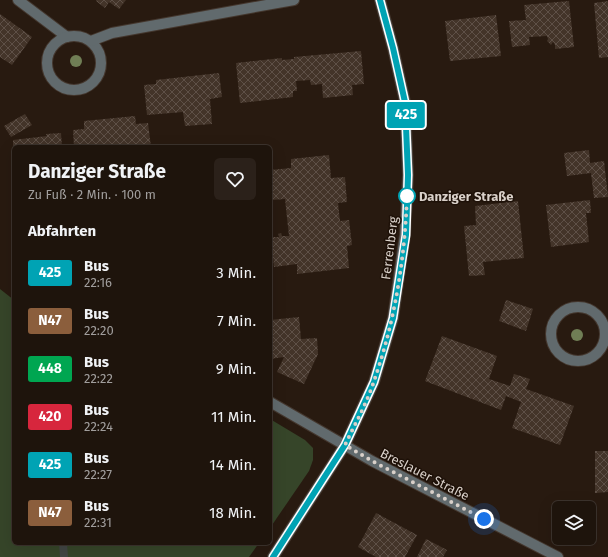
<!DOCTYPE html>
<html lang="de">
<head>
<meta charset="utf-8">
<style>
	:root { --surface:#1e140c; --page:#2b211a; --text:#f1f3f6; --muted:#a19e9d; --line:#3c332d }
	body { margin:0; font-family:"Fira Sans",sans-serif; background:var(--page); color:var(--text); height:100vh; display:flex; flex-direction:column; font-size:15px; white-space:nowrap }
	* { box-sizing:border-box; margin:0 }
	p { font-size:13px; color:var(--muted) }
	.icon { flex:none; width:22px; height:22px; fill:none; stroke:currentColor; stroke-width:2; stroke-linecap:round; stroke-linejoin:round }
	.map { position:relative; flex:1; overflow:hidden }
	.drawer { position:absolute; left:12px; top:145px; width:260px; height:400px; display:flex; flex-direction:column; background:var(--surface); border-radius:6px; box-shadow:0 4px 16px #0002,0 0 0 1px var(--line) }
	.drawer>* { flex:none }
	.badge { padding:0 8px; border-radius:3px; font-size:14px; line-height:26px }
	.buttons { position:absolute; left:552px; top:501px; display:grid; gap:8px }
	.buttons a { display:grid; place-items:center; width:44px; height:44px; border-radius:6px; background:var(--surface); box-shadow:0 4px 16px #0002,0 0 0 1px var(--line); font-size:20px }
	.you { position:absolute; width:20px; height:20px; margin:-10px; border:3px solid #fff; border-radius:50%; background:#1a73e8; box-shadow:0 0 0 6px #1a73e833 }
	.map>.badge { position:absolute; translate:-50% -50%; box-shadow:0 0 0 2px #fff }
	h2 { padding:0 16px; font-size:15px; line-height:36px }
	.round { display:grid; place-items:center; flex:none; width:42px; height:42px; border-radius:6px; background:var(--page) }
	.headline { display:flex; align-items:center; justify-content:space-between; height:68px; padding:0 16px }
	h1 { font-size:19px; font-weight:700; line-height:30px }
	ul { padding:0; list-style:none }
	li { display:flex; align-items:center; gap:12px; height:48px; padding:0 16px }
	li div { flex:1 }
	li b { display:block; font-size:15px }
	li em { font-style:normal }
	li .badge { min-width:44px; font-weight:700; text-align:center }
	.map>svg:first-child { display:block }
	.green { fill:#364529 }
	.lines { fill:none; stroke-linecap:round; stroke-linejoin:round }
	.stream { stroke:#414543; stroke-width:8 }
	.building { fill:url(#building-cross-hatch) }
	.minor-casing { stroke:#44372e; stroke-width:12 }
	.minor { stroke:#616a6d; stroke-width:10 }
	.tree { fill:#707e55 }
	.line-casing { stroke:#fff; stroke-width:9 }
	.line { stroke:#00a3b4; stroke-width:6 }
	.walk { stroke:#d9d0c9; stroke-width:4; stroke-dasharray:0 7.2 }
	.stop-dot { fill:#fff; stroke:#00a3b4; stroke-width:2 }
	.labels { text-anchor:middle; stroke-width:3; stroke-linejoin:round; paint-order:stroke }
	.stop-label { font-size:13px; font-weight:bold; fill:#d9d0c9; stroke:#1e1108; text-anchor:start }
	.street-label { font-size:13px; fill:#d9d0c9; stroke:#1e1108 }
</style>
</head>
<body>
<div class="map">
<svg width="608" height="557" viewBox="0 0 608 557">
	<defs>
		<pattern id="building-cross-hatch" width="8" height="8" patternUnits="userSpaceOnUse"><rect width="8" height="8" fill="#433429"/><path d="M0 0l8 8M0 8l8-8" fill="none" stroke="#5e5047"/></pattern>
	</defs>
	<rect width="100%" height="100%" fill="#281a10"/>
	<g class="green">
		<polygon points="0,289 14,300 14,543 259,543 249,557 0,557"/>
		<polygon points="270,419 305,440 313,448 313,460 309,471 270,528"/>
	</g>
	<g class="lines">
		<polyline class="stream" points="63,543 64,557"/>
	</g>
	<g class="building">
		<polygon points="97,0 126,0 119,9 109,2 105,8 96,1"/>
		<polygon points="569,1 574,47 555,49 555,45 553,42 551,45 547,41 548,39 547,36 529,37 530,45 512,47 509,21 526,20 524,5"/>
		<polygon points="608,1 608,57 599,58 594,3"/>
		<polygon points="0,14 32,37 12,65 0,57"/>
		<polygon points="496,15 501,56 450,61 445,21"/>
		<polygon points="361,51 364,84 352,85 353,95 323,98 322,84 311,85 310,80 296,81 297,91 293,91 293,97 240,103 236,63 282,58 282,60 294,59 294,57"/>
		<polygon points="219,73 222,97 210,99 212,124 185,126 183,112 147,115 144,85 156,84 156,80"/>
		<polygon points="25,114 32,125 11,137 4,126"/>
		<polygon points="135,116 136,124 148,123 151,147 74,147 73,130 84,129 84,121"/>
		<polygon points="61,133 62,147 13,147 13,140 47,136 46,134"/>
		<polygon points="589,150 590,163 604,161 608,197 594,198 591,173 567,176 564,153"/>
		<polygon points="329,155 331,178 345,177 347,202 338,203 340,221 349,220 352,245 347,246 349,268 297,274 297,264 274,267 271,237 279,237 278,234 281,233 282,236 289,236 285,199 272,200 270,170 291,168 291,159"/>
		<polygon points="590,200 591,213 586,213 589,242 551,247 546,205"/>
		<polygon points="518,201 524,258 483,262 485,275 469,276 464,226 476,225 475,206"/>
		<polygon points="506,300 533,309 526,331 499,321"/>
		<polygon points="299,317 301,339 317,338 318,354 304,384 277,372 284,357 270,359 270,320"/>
		<polygon points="442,336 497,356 489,379 510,386 514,374 530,379 526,389 574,406 560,445 512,428 521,402 506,396 501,410 425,381"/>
		<polygon points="595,451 608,451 608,492 595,493"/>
		<polygon points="376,513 417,535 405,557 376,557 358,547"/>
		<polygon points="426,539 447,550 443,557 417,557"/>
	</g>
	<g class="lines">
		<defs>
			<g id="minor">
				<polyline points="18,0 67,37"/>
				<circle cx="74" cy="63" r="27"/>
				<polyline points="91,41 112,33 294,0"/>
				<circle cx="578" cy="334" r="27"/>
				<polyline points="270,402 372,461 558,557"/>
				<polyline points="273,557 345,445 374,382 393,318 405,235 408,175 405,102 393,48 380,0"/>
			</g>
		</defs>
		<use href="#minor" class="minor-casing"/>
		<use href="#minor" class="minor"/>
	</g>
	<g class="tree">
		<circle cx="76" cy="61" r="6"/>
		<circle cx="577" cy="335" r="6"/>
	</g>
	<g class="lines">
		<defs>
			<polyline id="line" points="273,557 345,445 374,382 393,318 406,235 408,175 405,102 393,48 380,0"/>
		</defs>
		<use href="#line" class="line-casing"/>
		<use href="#line" class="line"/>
		<path class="walk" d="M407 196V195C405 258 395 321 374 381 367 403 355 424 345 445L372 461 484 519"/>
	</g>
	<circle class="stop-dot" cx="407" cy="196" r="8"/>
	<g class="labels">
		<g class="stop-label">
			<text x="419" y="201">Danziger Straße</text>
		</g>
		<g class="street-label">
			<text transform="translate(389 248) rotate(-83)" y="5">Ferrenberg</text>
			<text transform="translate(425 474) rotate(27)" y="5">Breslauer Straße</text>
		</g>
	</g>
</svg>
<div class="buttons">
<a><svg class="icon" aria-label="layers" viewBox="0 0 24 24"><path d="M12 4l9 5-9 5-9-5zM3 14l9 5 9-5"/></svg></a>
</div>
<div class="you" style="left:484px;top:519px"></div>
<b class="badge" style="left:406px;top:115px;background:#00a3b4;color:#fff">425</b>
<section class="drawer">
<div class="headline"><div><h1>Danziger Straße</h1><p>Zu Fuß · 2 Min. · 100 m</p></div><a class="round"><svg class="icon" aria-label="heart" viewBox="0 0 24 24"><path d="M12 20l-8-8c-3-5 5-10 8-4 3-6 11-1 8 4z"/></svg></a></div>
<h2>Abfahrten</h2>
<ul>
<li><span class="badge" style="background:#00a3b4;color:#fff">425</span><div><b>Bus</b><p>22:16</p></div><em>3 Min.</em></li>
<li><span class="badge" style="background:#8b5e3c;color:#fff">N47</span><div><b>Bus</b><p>22:20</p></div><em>7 Min.</em></li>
<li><span class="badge" style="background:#00a651;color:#fff">448</span><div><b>Bus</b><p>22:22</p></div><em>9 Min.</em></li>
<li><span class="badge" style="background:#d7263d;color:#fff">420</span><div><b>Bus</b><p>22:24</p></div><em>11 Min.</em></li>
<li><span class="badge" style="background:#00a3b4;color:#fff">425</span><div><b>Bus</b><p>22:27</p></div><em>14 Min.</em></li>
<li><span class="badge" style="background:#8b5e3c;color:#fff">N47</span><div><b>Bus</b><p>22:31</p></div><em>18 Min.</em></li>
</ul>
</section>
</div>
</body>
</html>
